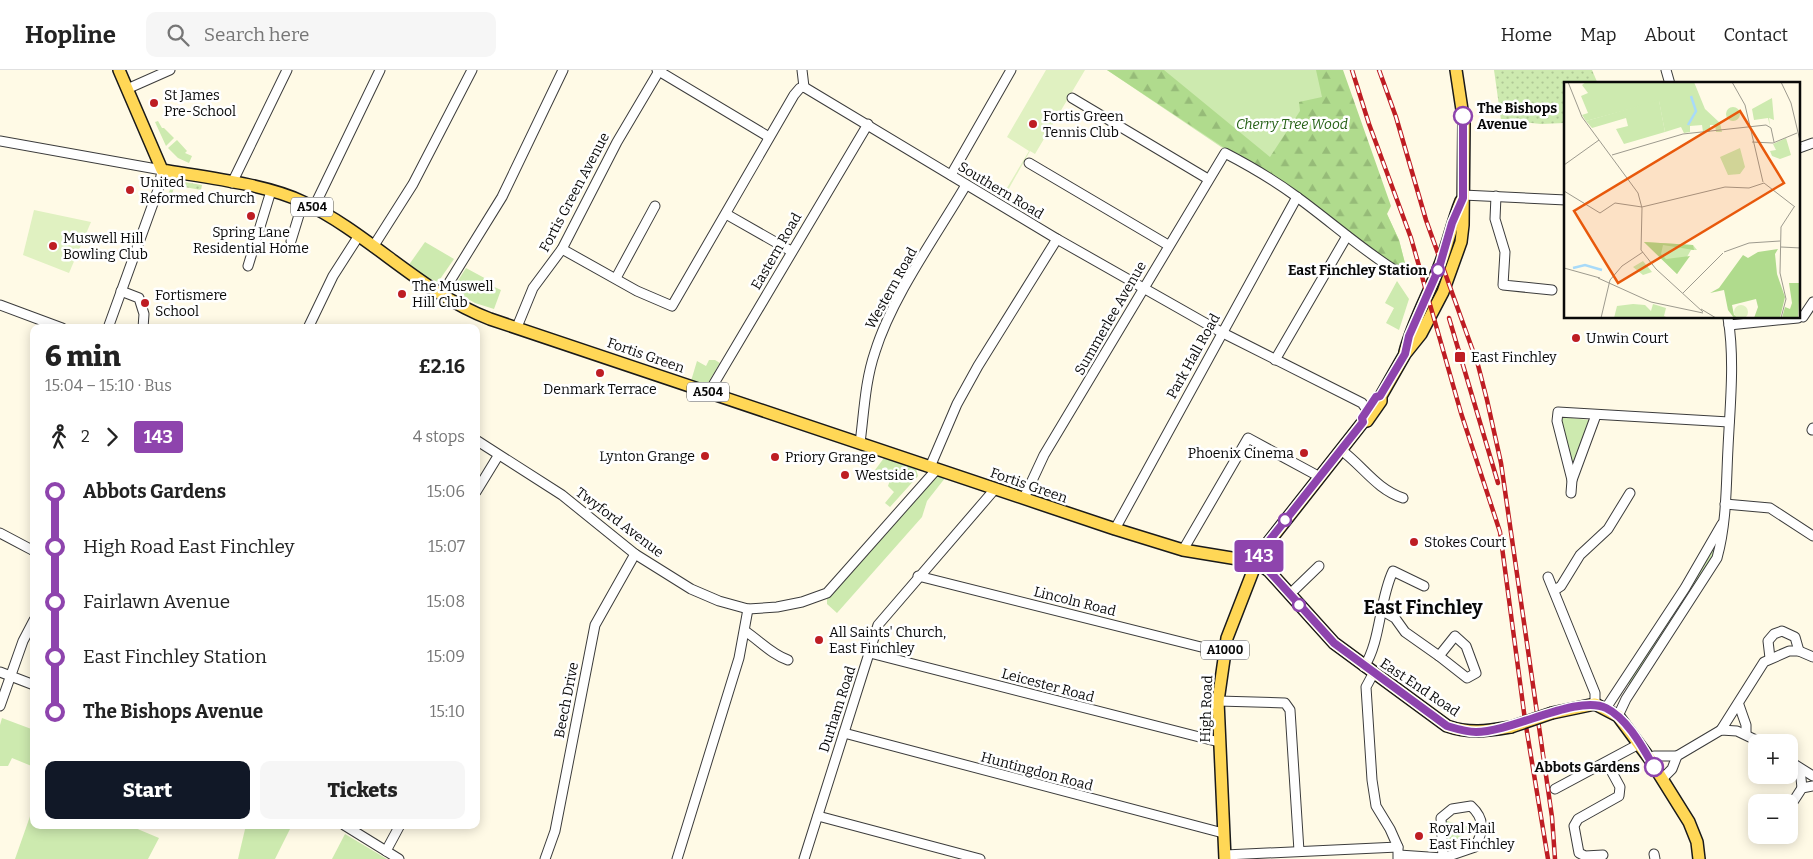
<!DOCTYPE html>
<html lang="en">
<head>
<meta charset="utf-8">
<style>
	:root { --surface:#fff; --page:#f6f6f6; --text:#222; --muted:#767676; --line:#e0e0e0; --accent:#111827 }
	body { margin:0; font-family:Bitter,serif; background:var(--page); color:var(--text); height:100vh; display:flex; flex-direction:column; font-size:19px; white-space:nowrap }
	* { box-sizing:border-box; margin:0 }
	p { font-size:16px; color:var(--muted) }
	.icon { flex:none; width:28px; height:28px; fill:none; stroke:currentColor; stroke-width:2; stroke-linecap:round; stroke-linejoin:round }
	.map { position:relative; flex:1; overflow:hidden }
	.panel { position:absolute; left:30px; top:254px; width:450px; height:505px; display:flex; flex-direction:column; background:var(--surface); border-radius:10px; box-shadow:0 2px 12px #0003 }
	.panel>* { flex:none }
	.badge { padding:0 10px; border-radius:4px; font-size:18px; line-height:32px }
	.fabs { position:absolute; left:1748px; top:664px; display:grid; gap:10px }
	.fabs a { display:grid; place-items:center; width:50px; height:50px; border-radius:10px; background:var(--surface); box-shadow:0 2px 12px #0003; font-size:25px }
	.map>.badge { position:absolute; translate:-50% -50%; box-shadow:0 0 0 2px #fff }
	.legs { display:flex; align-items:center; gap:8px; height:55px; padding:0 15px; font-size:16px }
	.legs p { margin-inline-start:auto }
	.summary { display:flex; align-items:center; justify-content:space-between; height:85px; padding:0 15px }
	h1 { font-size:28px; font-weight:800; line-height:38px }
	.action { display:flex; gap:10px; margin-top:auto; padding:10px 15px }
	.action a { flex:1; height:58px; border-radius:10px; background:var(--accent); color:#fff; font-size:20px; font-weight:800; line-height:58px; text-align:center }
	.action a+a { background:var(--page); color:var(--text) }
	ul { padding:0 15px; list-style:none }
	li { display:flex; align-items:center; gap:18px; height:55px; font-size:19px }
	li i { display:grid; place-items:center; width:8px; height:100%; margin:0 6px; background:currentColor }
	li i::after { content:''; width:12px; height:12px; margin:-6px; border:4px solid; border-radius:50%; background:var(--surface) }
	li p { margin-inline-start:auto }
	li:first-child i { background:linear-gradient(#0000 50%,currentColor 0) }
	li:last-child i { background:linear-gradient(currentColor 50%,#0000 0) }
	header { display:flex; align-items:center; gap:30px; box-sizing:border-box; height:70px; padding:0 25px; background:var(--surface); border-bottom:1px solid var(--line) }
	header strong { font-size:24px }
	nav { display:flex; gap:28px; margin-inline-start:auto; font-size:18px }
	.search { width:350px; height:45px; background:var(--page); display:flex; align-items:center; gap:12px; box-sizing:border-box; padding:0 18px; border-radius:10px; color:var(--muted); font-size:19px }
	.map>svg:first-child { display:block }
	.grass { fill:#cdeaaf }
	.forest { fill:url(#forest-firs) }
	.garden { fill:url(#garden-dots) }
	.pitch { fill:#e0f1c1 }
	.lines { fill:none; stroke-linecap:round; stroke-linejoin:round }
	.minor-casing { stroke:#3c3c3c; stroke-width:11 }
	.major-casing { stroke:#1a1a1a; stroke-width:14 }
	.minor { stroke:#fff; stroke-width:9 }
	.major { stroke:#ffd756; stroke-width:11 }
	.rail-casing { stroke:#be1d23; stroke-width:4.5 }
	.rail { stroke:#fff; stroke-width:2.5; stroke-dasharray:8; stroke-linecap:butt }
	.major-bridge-casing { stroke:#1a1a1a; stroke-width:14; stroke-linecap:butt }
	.major-bridge { stroke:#ffd756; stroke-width:11 }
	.line-1-casing { stroke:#fff; stroke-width:11 }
	.line-1 { stroke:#8e44ad; stroke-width:8 }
	.poi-dot { fill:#be1d23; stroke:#fff; stroke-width:2 }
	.stop-1-dot { fill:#fff; stroke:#8e44ad; stroke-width:2.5 }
	.labels { text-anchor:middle; stroke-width:5; stroke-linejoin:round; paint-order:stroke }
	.shield { fill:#fff; stroke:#535353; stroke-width:1 }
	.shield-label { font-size:12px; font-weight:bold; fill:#090909 }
	.poi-label { font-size:14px; fill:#090909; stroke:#fff; text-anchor:start }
	.stop-label { font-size:14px; font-weight:bold; fill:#090909; stroke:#fff; text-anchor:end }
	.park-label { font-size:14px; font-style:italic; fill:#276218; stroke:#fff }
	.street-label { font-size:14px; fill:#090909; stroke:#fff }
	.district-label { font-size:19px; font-weight:bold; fill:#090909; stroke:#fff }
	.inset-river { fill:none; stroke:#a8daf9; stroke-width:2.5 }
	.inset-road { fill:none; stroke:#9d9a8e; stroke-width:1 }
	.view { fill:#e8590c; fill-opacity:0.15; stroke:#e8590c; stroke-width:2.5 }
	.inset-edge { fill:none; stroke:#090909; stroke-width:2.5 }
</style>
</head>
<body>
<header>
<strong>Hopline</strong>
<div class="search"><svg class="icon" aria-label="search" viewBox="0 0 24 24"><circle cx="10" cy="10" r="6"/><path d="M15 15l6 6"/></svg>Search here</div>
<nav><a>Home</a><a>Map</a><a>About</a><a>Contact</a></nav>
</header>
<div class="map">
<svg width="1813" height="789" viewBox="0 0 1813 789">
	<defs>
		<pattern id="forest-firs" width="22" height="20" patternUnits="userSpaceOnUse" patternTransform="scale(1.25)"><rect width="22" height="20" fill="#b0db8d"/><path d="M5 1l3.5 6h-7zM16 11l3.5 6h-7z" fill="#96bb78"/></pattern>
		<pattern id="garden-dots" width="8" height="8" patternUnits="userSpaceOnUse" patternTransform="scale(1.25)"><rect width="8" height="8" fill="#cdeaaf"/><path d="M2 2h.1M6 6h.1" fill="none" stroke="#afc795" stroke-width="1.8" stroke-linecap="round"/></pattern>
	</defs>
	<rect width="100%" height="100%" fill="#fffae6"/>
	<g class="grass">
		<polygon points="1107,0 1337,0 1387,144 1399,170 1407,201 1402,203 1289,117 1221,77"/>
		<polygon points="158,51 162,58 164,58 174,68 166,76 155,52"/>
		<polygon points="177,70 187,81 185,83 192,86 189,93 178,88 168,78"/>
		<polygon points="425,172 454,189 438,212 406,199"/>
		<polygon points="466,198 490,211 488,214 501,220 494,239 475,233 452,220"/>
		<polygon points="1397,211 1409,229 1399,260 1386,253 1394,238 1385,233"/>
		<polygon points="709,290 715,290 720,293 706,316 691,311 697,291 706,296"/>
		<polygon points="1563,347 1589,350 1574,397 1571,396 1560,349"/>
		<polygon points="884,388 916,399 918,406 890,437 885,433 894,422 888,416 890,410 872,404"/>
		<polygon points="937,399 949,403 927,431 922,447 837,543 827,534 827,523"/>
		<polygon points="1716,476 1715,485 1633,615 1629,615 1628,612 1712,478"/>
		<polygon points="2,648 34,660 34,697 12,688 8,696 0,696 0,655"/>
		<polygon points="34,735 34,755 128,755 159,768 148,789 15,789"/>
		<polygon points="1443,750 1470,757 1446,782"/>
		<polygon points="246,755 292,755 275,789 238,789"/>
		<polygon points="345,764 387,789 332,789"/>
	</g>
	<polygon class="forest" points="1107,0 1164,0 1270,87 1300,41 1299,32 1322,27 1316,0 1343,0 1391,136 1387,144 1399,170 1407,201 1402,203 1235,85"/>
	<g class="garden">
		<polygon points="1494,0 1592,0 1598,14 1566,14 1565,53 1541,54 1501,50"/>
		<polygon points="178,111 202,115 201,120 179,116 174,118 171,126 168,125 172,114"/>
	</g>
	<g class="pitch">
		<polygon points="1046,0 1085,0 1035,84 1030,81 1003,129 1001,128 1029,81 1007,67"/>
		<polygon points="34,140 91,152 69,203 23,185"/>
	</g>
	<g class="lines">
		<defs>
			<g id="minor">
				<polyline points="657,0 769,67"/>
				<polyline points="802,0 804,17"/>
				<polyline points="1666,0 1670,14"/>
				<polyline points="804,17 1057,169 1221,262 1362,333 1367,340"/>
				<polyline points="127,19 170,0"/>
				<polyline points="1072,28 1208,109"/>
				<polyline points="0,71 162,100 159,117 108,258"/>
				<polyline points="1799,78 1813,73"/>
				<polyline points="1029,93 1168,175"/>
				<polyline points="951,105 1011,0"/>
				<polyline points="232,113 287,0"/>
				<polyline points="1463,125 1566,130"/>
				<polyline points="1496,126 1495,149 1505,182 1503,215 1552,220"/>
				<polyline points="314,137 380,0"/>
				<polyline points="726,144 791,181"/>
				<polyline points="291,171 303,132"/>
				<polyline points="373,177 413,114 472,0"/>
				<polyline points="562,179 637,221 672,236 794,25 800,18 804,17"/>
				<polyline points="248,196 271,121"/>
				<polyline points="616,208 655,136"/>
				<polyline points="121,221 139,228 144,244 143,258"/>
				<polyline points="442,224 502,127 563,0"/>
				<polyline points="0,235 62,258"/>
				<polyline points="1803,247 1813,232"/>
				<polyline points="1729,255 1798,248"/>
				<polyline points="517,257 533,218 562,179 617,72 659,1"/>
				<polyline points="308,258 333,206 358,167"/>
				<polyline points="1275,290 1347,166"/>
				<polyline points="709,322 868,54"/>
				<polyline points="1812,360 1813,358"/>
				<polyline points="476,370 562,425 635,484 691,519 719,531 748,539 777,537 802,532 827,523 937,399"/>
				<path d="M860 373C864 343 865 311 875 282 892 227 936 166 966 115"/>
				<path d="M1341 380C1363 396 1376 419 1403 428"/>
				<polyline points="930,397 957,334 978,296 1057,169"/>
				<polyline points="1572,410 1557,351 1558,342 1729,352"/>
				<polyline points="476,422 498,386"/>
				<polyline points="1571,423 1572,410 1596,345"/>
				<path d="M1024 428 1044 385 1225 83C1250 96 1274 110 1297 127 1330 151 1361 179 1396 201"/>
				<polyline points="1725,434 1770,438 1813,466"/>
				<polyline points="1115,459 1297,127"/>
				<polyline points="0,463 34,481"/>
				<polyline points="1183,480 1248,368 1320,407"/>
				<polyline points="918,506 1225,583"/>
				<polyline points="1548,507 1595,623 1595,634"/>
				<polyline points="1555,520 1561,516 1580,485 1608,459 1630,423"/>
				<polyline points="1290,524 1319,496"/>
				<polyline points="1381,540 1395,548 1405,562 1439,586"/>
				<path d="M745 561C760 571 771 584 788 590"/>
				<polygon points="1455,566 1466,576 1476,603 1467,608 1439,586"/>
				<polyline points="870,583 1219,672"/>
				<polyline points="1770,588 1768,571 1774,564 1782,561 1795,567 1799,581"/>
				<path d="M1364 597C1381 571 1379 530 1393 501L1424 516"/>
				<polyline points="0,602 34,615"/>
				<polyline points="1373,604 1366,617 1372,710 1376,736 1390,759 1398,777 1398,789"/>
				<polyline points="1218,631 1285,633 1290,640 1299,781"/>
				<polyline points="1739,635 1746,655 1746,664"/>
				<polyline points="0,636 23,571 34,550"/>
				<polyline points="1606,638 1685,518 1722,454"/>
				<path d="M1618 646 1626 629 1717 488C1727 452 1726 414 1728 378 1730 335 1735 290 1728 248"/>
				<polyline points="1721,660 1764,592 1789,581 1799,581 1813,587"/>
				<polyline points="844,663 1223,763"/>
				<polyline points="1649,688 1654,686 1677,686"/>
				<polyline points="1789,691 1813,706"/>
				<polyline points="1800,699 1802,718"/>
				<polyline points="1662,709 1672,699 1677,686 1721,660 1737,661 1760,672"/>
				<polyline points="1555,719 1639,674"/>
				<polyline points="1789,738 1802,718 1813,716"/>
				<polyline points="1789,742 1789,750"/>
				<polyline points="818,746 980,789"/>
				<polyline points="344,755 399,789"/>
				<polyline points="386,781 400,755"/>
				<polyline points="1654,784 1655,789"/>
				<polyline points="1225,785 1398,777"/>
				<path d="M1399 785 1443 788 1441 748 1452 739 1471 736C1485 749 1484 761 1475 777L1443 788"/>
				<polyline points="1603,785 1585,786 1579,783 1574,756 1578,749 1619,726 1620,717 1607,693"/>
				<polyline points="545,789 555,761 595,555 635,484"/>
				<polyline points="677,789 739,588 748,539"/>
				<polyline points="804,789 878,555 995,419"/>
			</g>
			<g id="major">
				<path d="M119 0 162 100C203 107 266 114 303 132 369 163 421 223 490 249L1115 459 1183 480 1256 492 1269 501 1334 573 1447 656C1470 664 1487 661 1511 657"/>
				<path d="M1405 282C1413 252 1428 226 1439 197 1448 175 1452 153 1461 131"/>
				<polyline points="1552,643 1595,634 1618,646 1649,688 1689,752 1697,772 1699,789"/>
				<polyline points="1225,789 1218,631 1227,568 1260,483 1363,352 1367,351 1381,331 1381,326 1405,284 1421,264 1443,222 1461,172 1463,155 1464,53 1456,0"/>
			</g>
		</defs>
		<use href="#minor" class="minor-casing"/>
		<use href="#major" class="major-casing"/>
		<use href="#minor" class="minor"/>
		<use href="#major" class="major"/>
		<defs>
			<g id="rail">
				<polyline points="1352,0 1369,54 1411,168 1461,343 1500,462 1525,650 1548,789"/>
				<polyline points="1379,0 1396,47 1426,150 1478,295 1487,330 1501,393 1552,747 1555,789"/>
				<polyline points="1449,248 1498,413"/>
			</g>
		</defs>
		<use href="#rail" class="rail-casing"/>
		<use href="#rail" class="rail"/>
		<defs>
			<polyline id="major-bridge" points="1511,657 1552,643"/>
		</defs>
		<use href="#major-bridge" class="major-bridge-casing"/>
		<use href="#major-bridge" class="major-bridge"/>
	</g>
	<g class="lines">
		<defs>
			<path id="line-1" d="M1463 46V128L1452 153 1439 198 1409 266 1405 284 1380 326 1376 327 1362 348 1363 352 1265 476 1256 492 1269 501 1334 573 1447 656C1457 659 1466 662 1476 662 1512 662 1578 624 1606 638 1627 648 1643 678 1654 697"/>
		</defs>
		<use href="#line-1" class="line-1-casing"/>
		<use href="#line-1" class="line-1"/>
	</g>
	<g class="poi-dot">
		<circle cx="154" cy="33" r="5"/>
		<circle cx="1033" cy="54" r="5"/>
		<circle cx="130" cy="120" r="5"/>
		<circle cx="251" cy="146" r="5"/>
		<circle cx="53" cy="176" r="5"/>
		<circle cx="402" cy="224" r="5"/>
		<circle cx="145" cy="233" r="5"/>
		<circle cx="1576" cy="268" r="5"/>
		<rect x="1454" y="281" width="12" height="12" rx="2.5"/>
		<circle cx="600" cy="303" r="5"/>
		<circle cx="1304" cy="383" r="5"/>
		<circle cx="705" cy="386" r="5"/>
		<circle cx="775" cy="387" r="5"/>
		<circle cx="845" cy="405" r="5"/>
		<circle cx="1414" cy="472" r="5"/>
		<circle cx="819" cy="570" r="5"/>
		<circle cx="1419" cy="766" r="5"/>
	</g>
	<g class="stop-1-dot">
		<circle cx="1463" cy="46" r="9"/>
		<circle cx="1438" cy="200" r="6"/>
		<circle cx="1285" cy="450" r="6"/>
		<circle cx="1299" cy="535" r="6"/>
		<circle cx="1654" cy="697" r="9"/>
	</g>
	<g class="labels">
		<g class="shield">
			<rect x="291" y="127.5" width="42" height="19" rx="4"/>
			<rect x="687" y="312.5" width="42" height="19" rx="4"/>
			<rect x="1201" y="570.5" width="48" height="19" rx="4"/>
		</g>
		<g class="shield-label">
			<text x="312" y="141">A504</text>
			<text x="708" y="326">A504</text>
			<text x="1225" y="584">A1000</text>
		</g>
		<g class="poi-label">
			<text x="164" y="30">St James<tspan x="164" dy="16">Pre-School</tspan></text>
			<text x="1043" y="51">Fortis Green<tspan x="1043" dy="16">Tennis Club</tspan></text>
			<text x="140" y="117">United<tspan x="140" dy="16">Reformed Church</tspan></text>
			<text x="251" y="167" text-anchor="middle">Spring Lane<tspan x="251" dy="16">Residential Home</tspan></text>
			<text x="63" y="173">Muswell Hill<tspan x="63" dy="16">Bowling Club</tspan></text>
			<text x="412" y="221">The Muswell<tspan x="412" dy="16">Hill Club</tspan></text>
			<text x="155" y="230">Fortismere<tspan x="155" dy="16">School</tspan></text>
			<text x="1586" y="273">Unwin Court</text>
			<text x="1471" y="292">East Finchley</text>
			<text x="600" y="324" text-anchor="middle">Denmark Terrace</text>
			<text x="1294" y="388" text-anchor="end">Phoenix Cinema</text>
			<text x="695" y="391" text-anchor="end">Lynton Grange</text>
			<text x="785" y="392">Priory Grange</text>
			<text x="855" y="410">Westside</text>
			<text x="1424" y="477">Stokes Court</text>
			<text x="829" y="567">All Saints' Church,<tspan x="829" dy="16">East Finchley</tspan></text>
			<text x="1429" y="763">Royal Mail<tspan x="1429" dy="16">East Finchley</tspan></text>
		</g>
		<g class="stop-label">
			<text x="1477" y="43" text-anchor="start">The Bishops<tspan x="1477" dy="16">Avenue</tspan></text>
			<text x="1427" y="205">East Finchley Station</text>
			<text x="1640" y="702">Abbots Gardens</text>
		</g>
		<g class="park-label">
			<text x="1292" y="59">Cherry Tree Wood</text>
		</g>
		<g class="street-label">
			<text transform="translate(1001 120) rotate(31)" y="5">Southern Road</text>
			<text transform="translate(574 122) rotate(-62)" y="5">Fortis Green Avenue</text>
			<text transform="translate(776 181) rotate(-60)" y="5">Eastern Road</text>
			<text transform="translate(891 218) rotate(-61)" y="5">Western Road</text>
			<text transform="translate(1110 248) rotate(-60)" y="5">Summerlee Avenue</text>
			<text transform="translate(646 285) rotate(19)" y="5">Fortis Green</text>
			<text transform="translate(1193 286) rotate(-61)" y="5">Park Hall Road</text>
			<text transform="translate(1029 415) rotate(19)" y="5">Fortis Green</text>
			<text transform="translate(620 452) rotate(37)" y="5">Twyford Avenue</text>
			<text transform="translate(1075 531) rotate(14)" y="5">Lincoln Road</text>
			<text transform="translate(1048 615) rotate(15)" y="5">Leicester Road</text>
			<text transform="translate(1420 617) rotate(34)" y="5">East End Road</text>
			<text transform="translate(566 630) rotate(-79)" y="5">Beech Drive</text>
			<text transform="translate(837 639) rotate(-72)" y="5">Durham Road</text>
			<text transform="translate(1206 639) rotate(-88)" y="5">High Road</text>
			<text transform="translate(1037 701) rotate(15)" y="5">Huntingdon Road</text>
		</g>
		<g class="district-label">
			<text x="1423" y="544">East Finchley</text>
		</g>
	</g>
	<g transform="translate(1564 12)">
		<rect width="236" height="236" fill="#fffae6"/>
		<path d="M22 0H130L141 27 156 41 158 50H152L151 43H146V50H139L138 43 126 44V50L120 51 117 45 101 50 95 19 22 39 18 33 24 31 17 14 24 11 18 3ZM162 32a7 7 0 1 1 14 0a7 7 0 1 1-14 0ZM176 66 181 85 176 92 164 93 156 75ZM80 160 129 163 133 168H127L113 192ZM69 222 81 223 87 229 89 222 102 226 100 234 104 236H50L53 224Z" fill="#cdeaaf"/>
		<path d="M80 160 129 163 130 168 99 163 97 172 102 177 126 174 113 192ZM214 167 211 172 213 192 221 215 216 236H190L194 225 192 217 168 223 170 233 179 236H170L164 228 160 208 146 211 155 206 179 173 184 176 194 170ZM225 201H236L234 236H218L221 225 226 227 228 221Z" fill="#b0db8d"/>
		<path d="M208 16 210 38 205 36 206 44 204 36 190 38 188 27ZM95 18 101 50 60 62 52 47 64 44 62 36 28 46 22 39ZM222 56 227 73 216 77 208 74 206 69 212 68 209 62ZM79 179 88 190 79 193 69 185Z" fill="#cdeaaf"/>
		<path d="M170 230a7 7 0 1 1 14 0a7 7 0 1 1-14 0Z" fill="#e0f1c1"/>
		<path class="inset-river" d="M124 43 132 29 127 14M9 186 21 183 38 188"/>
		<path class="inset-road" d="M4 0 18 35 74 111 78 126 77 168 92 187 139 230M168 0 181 23 199 100M217 0 227 21 237 63M188 60 209 61 233 51M48 73 119 52 202 43 207 46 210 60M0 83 35 58M0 109 36 131 51 121 78 125M78 125 161 105 185 106 200 101 231 125M217 165 237 166M160 170 185 161 216 159M0 186 36 196M34 196 87 220 139 231M119 211 159 171M137 227 152 236M37 236 46 198 58 184 79 170M217 236 222 217 216 191 217 145 230 125"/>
		<path class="view" d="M176 29 220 101 54 201 10 129Z"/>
		<rect width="236" height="236" class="inset-edge"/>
	</g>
</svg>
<div class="fabs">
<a>+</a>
<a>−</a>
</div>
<b class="badge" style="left:1259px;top:486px;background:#8e44ad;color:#fff">143</b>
<section class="panel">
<div class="summary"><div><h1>6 min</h1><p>15:04 – 15:10 · Bus</p></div><b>£2.16</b></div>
<div class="legs"><svg class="icon" aria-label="walk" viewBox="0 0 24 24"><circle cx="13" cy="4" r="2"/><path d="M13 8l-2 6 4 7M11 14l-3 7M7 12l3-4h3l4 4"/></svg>2<svg class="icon" aria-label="forward" viewBox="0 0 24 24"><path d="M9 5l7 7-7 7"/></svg><b class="badge" style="background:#8e44ad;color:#fff">143</b><p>4 stops</p></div>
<ul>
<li><i style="color:#8e44ad"></i><b>Abbots Gardens</b><p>15:06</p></li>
<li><i style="color:#8e44ad"></i><span>High Road East Finchley</span><p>15:07</p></li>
<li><i style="color:#8e44ad"></i><span>Fairlawn Avenue</span><p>15:08</p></li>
<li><i style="color:#8e44ad"></i><span>East Finchley Station</span><p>15:09</p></li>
<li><i style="color:#8e44ad"></i><b>The Bishops Avenue</b><p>15:10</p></li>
</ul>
<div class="action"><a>Start</a><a>Tickets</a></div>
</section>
</div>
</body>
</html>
